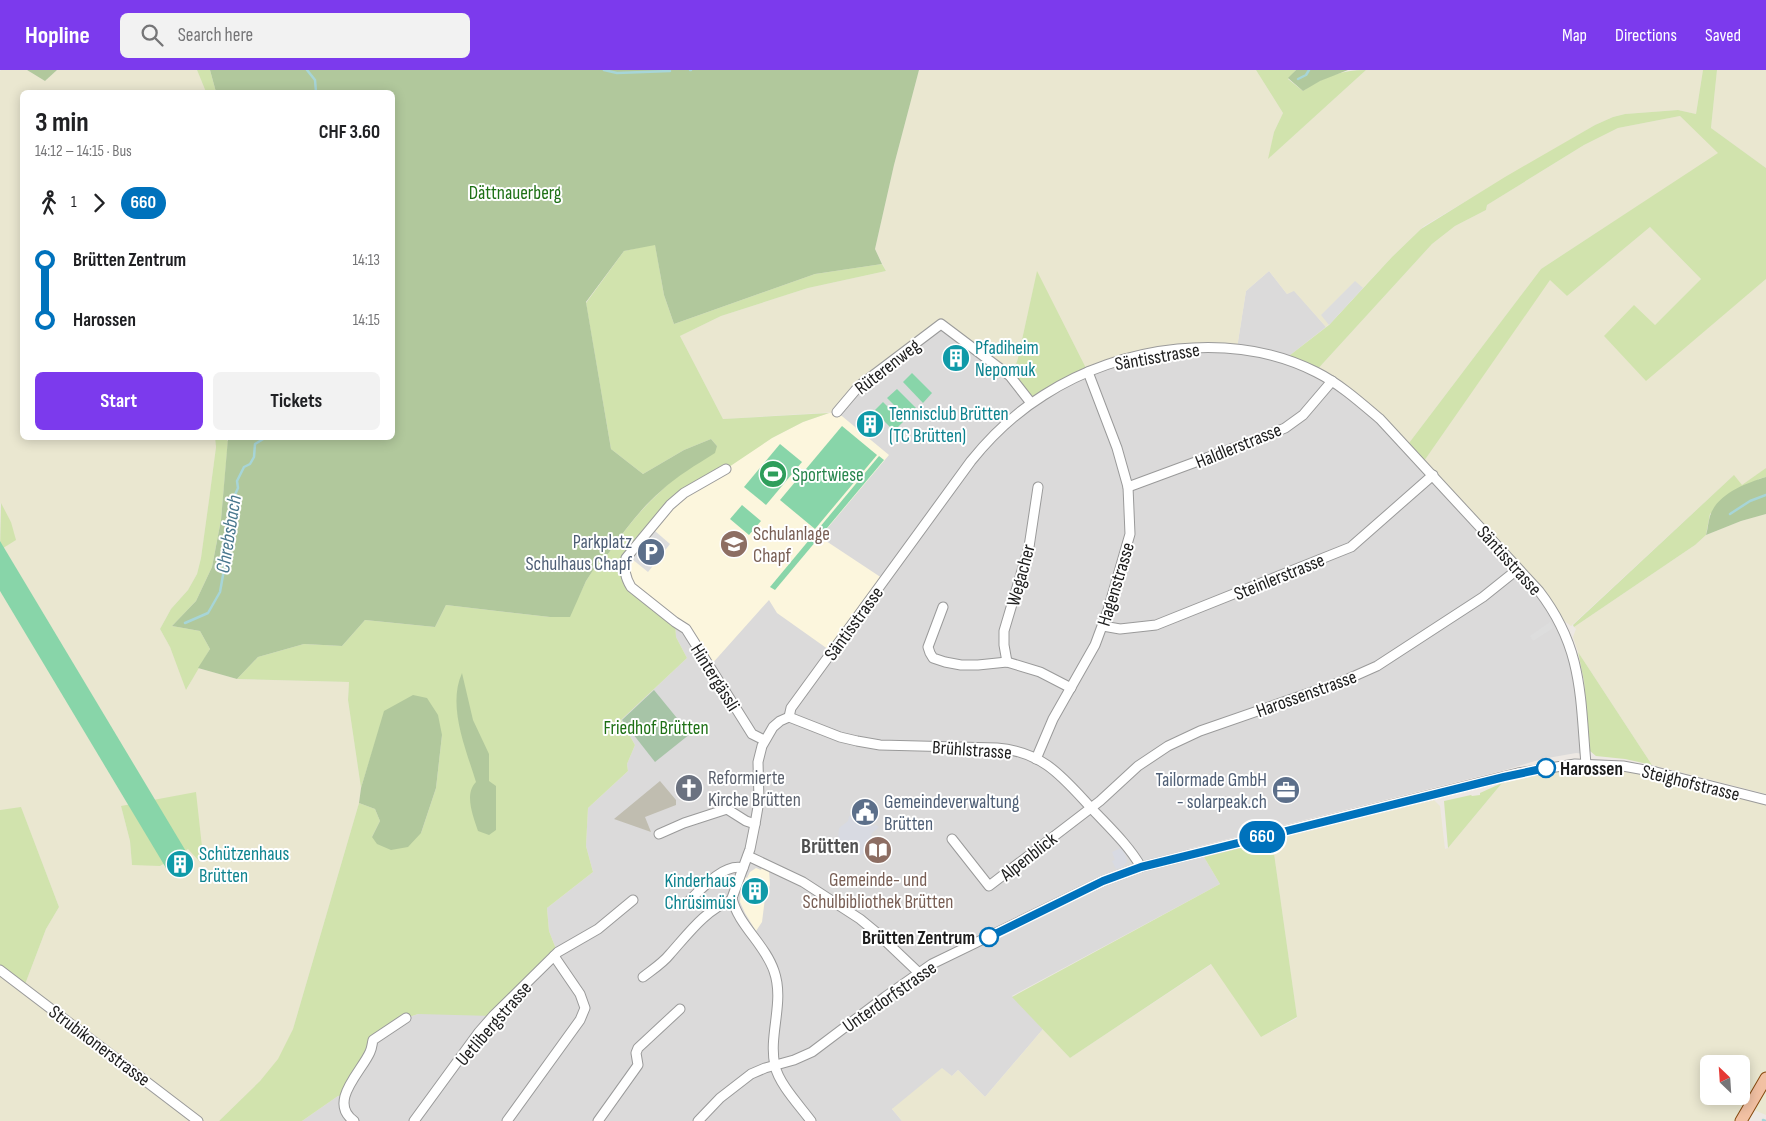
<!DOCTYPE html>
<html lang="en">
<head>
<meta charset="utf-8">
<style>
	:root { --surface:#fff; --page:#f2f2f2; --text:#202124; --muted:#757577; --accent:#7c3aed }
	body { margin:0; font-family:"Sofia Sans Condensed",sans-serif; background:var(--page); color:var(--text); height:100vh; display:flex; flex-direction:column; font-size:19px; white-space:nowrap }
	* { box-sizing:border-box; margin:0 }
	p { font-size:16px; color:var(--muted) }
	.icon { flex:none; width:28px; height:28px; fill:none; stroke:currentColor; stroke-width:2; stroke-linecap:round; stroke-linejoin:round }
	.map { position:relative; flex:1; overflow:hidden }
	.drawer { position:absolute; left:20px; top:20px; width:375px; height:350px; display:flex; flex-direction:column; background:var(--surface); border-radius:8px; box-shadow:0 2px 12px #0003 }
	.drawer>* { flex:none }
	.badge { padding:0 10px; border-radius:16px; font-size:18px; line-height:32px }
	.needle { width:32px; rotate:335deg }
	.controls { position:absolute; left:1700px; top:985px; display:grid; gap:10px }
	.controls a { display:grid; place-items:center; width:50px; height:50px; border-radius:8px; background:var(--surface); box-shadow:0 2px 12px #0003; font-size:25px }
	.map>.badge { position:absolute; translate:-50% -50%; box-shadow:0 0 0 2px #fff }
	.legs { display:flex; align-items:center; gap:8px; height:55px; padding:0 15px; font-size:16px }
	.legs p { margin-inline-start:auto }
	.head { display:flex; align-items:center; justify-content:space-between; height:85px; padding:0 15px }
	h1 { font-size:28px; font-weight:700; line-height:38px }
	.button { display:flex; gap:10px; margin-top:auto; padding:10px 15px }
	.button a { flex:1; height:58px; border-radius:8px; background:var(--accent); color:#fff; font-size:20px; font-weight:700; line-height:58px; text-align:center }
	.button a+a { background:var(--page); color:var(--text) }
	ul { padding:0 15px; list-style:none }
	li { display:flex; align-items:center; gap:18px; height:60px; font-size:19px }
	li i { display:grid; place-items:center; width:8px; height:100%; margin:0 6px; background:currentColor }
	li i::after { content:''; width:12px; height:12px; margin:-6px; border:4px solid; border-radius:50%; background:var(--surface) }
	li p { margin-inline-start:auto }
	li:first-child i { background:linear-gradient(#0000 50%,currentColor 0) }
	li:last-child i { background:linear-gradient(currentColor 50%,#0000 0) }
	header { display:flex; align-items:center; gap:30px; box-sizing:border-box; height:70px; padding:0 25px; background:var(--accent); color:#fff }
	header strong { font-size:24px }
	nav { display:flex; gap:28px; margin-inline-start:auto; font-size:18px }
	.search { width:350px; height:45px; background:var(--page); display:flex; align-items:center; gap:12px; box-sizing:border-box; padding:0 18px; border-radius:8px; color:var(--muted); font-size:19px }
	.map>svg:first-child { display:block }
	.residential { fill:#dbdada }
	.education { fill:#fcf6dd }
	.construction { fill:#c0bdb0 }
	.farmland { fill:#eae7d0; fill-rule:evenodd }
	.grass { fill:#d1e3ad }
	.forest { fill:#b1c89c }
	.cemetery { fill:#a7c4a7 }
	.pitch { fill:#88d5a9 }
	.parking { fill:#ddd }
	.plaza { fill:#d8dae2 }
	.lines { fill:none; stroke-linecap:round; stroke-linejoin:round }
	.stream { stroke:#a7d5d7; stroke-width:2.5 }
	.minor-casing { stroke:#9a9a9a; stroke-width:11 }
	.major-casing { stroke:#87490e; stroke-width:13 }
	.minor { stroke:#fff; stroke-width:9 }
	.major { stroke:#f2c1a3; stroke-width:11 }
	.line-1-casing { stroke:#fff; stroke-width:11 }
	.line-1 { stroke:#0072bc; stroke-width:8 }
	.stop-1-dot { fill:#fff; stroke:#0072bc; stroke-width:2.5 }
	.labels { text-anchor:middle; stroke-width:4; stroke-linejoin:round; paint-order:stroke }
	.park-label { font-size:19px; fill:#1e7015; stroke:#fff }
	.culture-label { font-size:19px; fill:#0d838f; stroke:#fff; text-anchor:start }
	.street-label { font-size:19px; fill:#1d1d1d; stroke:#fff }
	.leisure-label { font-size:19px; fill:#27864d; stroke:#fff; text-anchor:start }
	.education-label { font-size:19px; fill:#785e54; stroke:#fff; text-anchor:start }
	.service-label { font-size:19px; fill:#4e5e75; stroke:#fff; text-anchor:end }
	.stop-label { font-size:19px; font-weight:bold; fill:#1d1d1d; stroke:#fff; text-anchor:start }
	.worship-label { font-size:19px; fill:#5b616d; stroke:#fff; text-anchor:start }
	.water-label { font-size:20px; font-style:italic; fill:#48778d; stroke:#fff }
	.quarter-label { font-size:21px; font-weight:bold; fill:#505050; stroke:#fff }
</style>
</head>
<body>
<header>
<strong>Hopline</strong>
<div class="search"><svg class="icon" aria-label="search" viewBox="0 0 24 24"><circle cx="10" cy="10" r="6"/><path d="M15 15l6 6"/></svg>Search here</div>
<nav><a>Map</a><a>Directions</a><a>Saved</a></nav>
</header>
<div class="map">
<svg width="1766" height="1051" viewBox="0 0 1766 1051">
	<rect width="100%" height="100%" fill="#ede8e3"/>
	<polygon class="residential" points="1269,201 1287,224 1294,220 1326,257 1285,289 1356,328 1539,521 1573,582 1585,684 1576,683 1542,689 1505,700 1188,779 1204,787 1220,814 1012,926 1043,959 985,1027 958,1000 952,1006 892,1039 902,1051 302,1051 338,1026 373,970 406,948 418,944 430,944 556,879 549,861 547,838 593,802 586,776 588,738 628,701 627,694 635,675 621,650 687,588 676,567 675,552 829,343 837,342 844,331 941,254 1061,314 1145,285 1237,278 1246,221"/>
	<g class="education">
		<polygon points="837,342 889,385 820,467 885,510 832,582 777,543 769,530 710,596 686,559 631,517 626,488 670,435 772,368 803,352 829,343"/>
		<polygon points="762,797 769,800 770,815 765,828 762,852 756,861 745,843 740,832 741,819 745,807 747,808 750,802 756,798 761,800"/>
	</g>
	<polygon class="construction" points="660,711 676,730 676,735 645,747 651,762 614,749"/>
	<g class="farmland">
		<path d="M1 0H27L45 11 57 0H197L206 22H22V368H215L216 377 209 430 201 488 197 504 188 520 171 539 160 559 170 577 187 619 198 598 237 609 349 612 348 630 361 718 359 733 293 959 279 989 260 1011 219 1051H0V900L24 917 46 859 59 837 21 738 0 740V480L11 452 0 433V1ZM121 736 202 777 199 791 188 778 132 795 130 771Z"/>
		<polygon points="919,0 1256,0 1283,43 1274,62 1269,88 1366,0 1703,0 1696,44 1678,40 1625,44 1613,47 1595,55 1424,156 1392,187 1326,257 1294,221 1287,224 1269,201 1246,221 1237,278 1184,278 1088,302 1037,202 1018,288 1012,308 941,254 865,311 837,342 723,349 680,266 721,246 808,218 886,201 875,179 894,95"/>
		<polygon points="1717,0 1766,0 1766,98 1711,58"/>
		<polygon points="1680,46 1719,83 1541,199 1406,377 1380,349 1315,302 1432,174 1455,156 1486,140 1487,135 1584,75 1618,58"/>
		<polygon points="1650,157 1701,209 1655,255 1604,266 1646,310 1766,209 1766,398 1742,416 1733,406 1571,556 1556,545 1422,394 1550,209 1567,226"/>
		<polygon points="1766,444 1766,724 1652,695 1578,582 1573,567 1576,559 1574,557 1695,475 1706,465 1741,451"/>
		<path d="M1579 699 1617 700 1657 707 1766 734V1045L1749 1038 1741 1051H902L892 1039 942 998 952 1006 958 1000 985 1027 1043 959 1070 988 1212 894 1261 967 1297 948 1272 769 1434 730 1440 736 1445 779 1448 778 1502 713 1548 702ZM1709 994H1741V1026H1709Z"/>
	</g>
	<g class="grass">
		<polygon points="197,0 210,0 216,22 206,22"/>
		<path d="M1256 0H1296L1288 9 1303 21C1323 7 1341 0 1366 0L1268 89 1274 62 1283 43Z"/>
		<polygon points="1703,0 1717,0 1711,58 1766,98 1766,209 1646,311 1604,266 1634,235 1655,255 1701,209 1650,157 1567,226 1550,210 1422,394 1406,377 1541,199 1718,83 1680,46 1618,58 1584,75 1487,135 1486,140 1455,156 1432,174 1315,302 1285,289 1329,255 1392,187 1421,159 1505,107 1595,55 1613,47 1625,44 1678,40 1696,44"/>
		<path d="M655 174 664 225 674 254 815 204 882 194 886 201 808 218 721 246 680 266 723 349 829 343 803 352 772 368 726 399 684 423 626 488V509L675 552 676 567 687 588 621 650 635 675 627 694 628 701 588 738 586 776 593 802 547 838 549 861 556 879 493 946 418 944 406 948 373 970 344 1025 338 1026 302 1051H219L260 1011 278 989 293 959 359 733 375 739 380 751 372 767 421 763 436 718 442 665 385 641 361 718 348 630 349 612 237 609 258 587 304 574 342 576 365 550 435 557 446 535 550 547 579 526 586 511 603 484H608C624 461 640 440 660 422 677 405 698 391 717 376L711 369 684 380 643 404 611 379 586 233 624 181Z"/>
		<polygon points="1037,201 1088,302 1031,333 1012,308 1018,288"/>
		<polygon points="215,368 225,368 228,371 221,450 212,497 196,531 172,556 200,561 210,579 186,620 170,577 160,559 171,539 188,520 197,504 201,488 209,430 216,377"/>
		<polygon points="1766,398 1766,407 1759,409 1710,444 1706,465 1695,475 1574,557 1573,555 1734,405 1742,415"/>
		<polygon points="1,433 11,452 16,470 0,480"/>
		<polygon points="1578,582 1652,695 1625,689 1596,686 1590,681 1584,611"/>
		<polygon points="1502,713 1448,778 1444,731 1471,725 1472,726 1480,725 1480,723"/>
		<polygon points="196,722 202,777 199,791 188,779 160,796 132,795 130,771 121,736"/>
		<polygon points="21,737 59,837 46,859 24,917 0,900 0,740"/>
		<polygon points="1272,769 1297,947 1261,967 1211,894 1070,988 1012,927 1220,814 1204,787"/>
	</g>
	<g class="forest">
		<polygon points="27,0 57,0 45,11"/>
		<path d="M210 0H919L894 95 875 179 882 194 815 204 674 254 664 225 655 175 624 181 586 232 611 379 643 404 684 380 711 369 717 376 715 383C696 395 677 406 661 421 640 439 624 461 608 484L603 485 586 511 570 547H550L446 535 435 557 365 550 342 576 304 574 258 587 237 609 198 598 210 579 200 561 172 556 196 531 212 497 221 450 228 368H392V22H216Z"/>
		<polygon points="1296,0 1348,0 1320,11 1303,21 1288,8"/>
		<path d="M1766 407V444L1741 451 1706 465C1708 459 1708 452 1710 446 1717 424 1746 413 1766 407Z"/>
		<path d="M462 603 473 650 489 684V711L496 716V760L489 765 478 761C473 746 464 724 476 712 466 679 447 636 462 603Z"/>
		<polygon points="413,625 427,628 438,645 442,665 436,718 421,763 408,777 391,780 377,774 372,767 380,751 375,739 359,733 361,718 384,641"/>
	</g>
	<polygon class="cemetery" points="654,620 690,664 655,692 622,650"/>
	<g class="pitch">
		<polygon points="912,303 932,323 923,333 903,312"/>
		<polygon points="897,319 917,339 907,348 887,328"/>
		<polygon points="883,332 903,352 894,361 874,341"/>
		<polygon points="842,356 877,385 815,459 780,430"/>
		<polygon points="780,374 802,392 766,435 744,417"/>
		<polygon points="879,386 884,390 775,520 770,517"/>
		<polygon points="742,435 761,451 749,465 730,449"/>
		<polygon points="0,471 187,783 166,798 0,521"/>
	</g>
	<g class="parking">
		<polygon points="1355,211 1363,218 1329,255 1321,245"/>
		<polygon points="655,461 670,474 648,502 632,489"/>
		<polygon points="1550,552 1553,558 1533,571 1530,566"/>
		<polygon points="839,802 862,817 851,833 829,819"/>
	</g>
	<g class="plaza">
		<polygon points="849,746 868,750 871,756 876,755 879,757 871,764 873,769 870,781 866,781 860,786 858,780 846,779 840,774 838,769 839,758 848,751"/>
		<polygon points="1121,778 1126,786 1127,792 1121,798 1116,799 1112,791 1115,790 1112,782"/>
	</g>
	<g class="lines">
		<g class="stream">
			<polyline points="307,0 315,10 316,22"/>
			<polyline points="604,0 617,3 670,1"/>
			<polyline points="690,0 691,0"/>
			<polyline points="1298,9 1306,5 1309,0"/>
			<polyline points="1730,444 1750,431 1766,425"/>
			<polyline points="185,553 208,543 220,522 225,494 225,472 237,435 234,427 238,418 237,411 244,397 250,394 254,387 255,374 265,368"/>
			<polyline points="1763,1050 1766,1051"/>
		</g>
		<defs>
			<g id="minor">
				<polyline points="837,342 859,316 941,254 1010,306 1031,333"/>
				<path d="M726 399 684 423 670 435 626 488C624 500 625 507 631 517L675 552 686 559 747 656 752 664 764 670"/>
				<polyline points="1128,417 1266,366 1285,358 1303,345 1332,311"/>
				<polyline points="943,537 928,577 930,583 933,588 945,592 961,595 978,595 1007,592 1040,602 1071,618"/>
				<polyline points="1103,556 1120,559 1156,555 1351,477 1433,405"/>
				<polyline points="1007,592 1004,575 1004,561 1029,477 1038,417"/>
				<path d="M789 647 791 638 971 391C992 365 1015 343 1044 325 1121 275 1233 260 1316 302 1340 314 1360 332 1380 349L1539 521C1583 578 1580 626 1586 694"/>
				<path d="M789 647 780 651 773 657 762 676 758 692 759 731 755 754 750 779 732 828C738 855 765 874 774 901 785 932 768 965 775 996 779 1014 800 1036 811 1051"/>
				<path d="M789 647 840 667 857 671 880 675 997 678C1045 682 1064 709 1094 741 1111 759 1129 776 1141 797"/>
				<polyline points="1036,689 1053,649 1095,575 1108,540 1130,464 1128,417 1117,378 1088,302"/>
				<polyline points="659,764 684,753 727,739 746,751 755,754"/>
				<polyline points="952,769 989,816 1100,731 1138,696 1168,676 1200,661 1341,612 1377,596 1483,527 1518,499"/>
				<polyline points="748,786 803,812 860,849 877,863 918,902"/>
				<path d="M688 832C701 819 724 793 743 798"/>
				<polyline points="0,900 198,1051"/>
				<path d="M643 907C652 900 663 893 670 884 688 864 706 839 732 830"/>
				<path d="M354 1051C327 1032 362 1001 370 982 372 978 372 974 373 970L406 948"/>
				<polyline points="414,1051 479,962 493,946 558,882 598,859 633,830"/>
				<polyline points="507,1051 580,950 585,938 580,924 554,886"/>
				<polyline points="598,1051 638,995 636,983 638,978 680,939"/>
				<polyline points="698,1051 720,1028 751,1004 765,998 794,990 812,982 885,927 932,894 1103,811 1141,797 1518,703 1575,694 1623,696 1656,702 1766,730"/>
			</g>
			<polyline id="major" points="1741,1051 1766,1008"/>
		</defs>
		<use href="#minor" class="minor-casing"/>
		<use href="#major" class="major-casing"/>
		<use href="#minor" class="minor"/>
		<use href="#major" class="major"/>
	</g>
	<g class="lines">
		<defs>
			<polyline id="line-1" points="989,867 1103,811 1141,797 1504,707 1546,698"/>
		</defs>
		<use href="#line-1" class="line-1-casing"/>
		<use href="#line-1" class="line-1"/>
	</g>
	<defs>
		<symbol id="building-disc" viewBox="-11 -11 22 22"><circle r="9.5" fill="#0f9aa8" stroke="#fff"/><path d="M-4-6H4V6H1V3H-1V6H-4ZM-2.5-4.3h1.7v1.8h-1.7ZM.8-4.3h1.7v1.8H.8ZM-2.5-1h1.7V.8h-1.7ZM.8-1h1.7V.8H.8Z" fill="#fff"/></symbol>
		<symbol id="stadium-disc" viewBox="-11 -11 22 22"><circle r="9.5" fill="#2e9e5b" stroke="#fff"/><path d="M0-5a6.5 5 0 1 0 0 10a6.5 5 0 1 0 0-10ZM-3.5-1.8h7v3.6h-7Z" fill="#fff"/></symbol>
		<symbol id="school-disc" viewBox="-11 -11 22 22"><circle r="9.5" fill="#8d6e63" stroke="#fff"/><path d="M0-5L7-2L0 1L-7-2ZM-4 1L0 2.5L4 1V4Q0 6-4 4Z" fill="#fff"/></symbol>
		<symbol id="parking-disc" viewBox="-11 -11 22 22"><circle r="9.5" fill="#5c6f8a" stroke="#fff"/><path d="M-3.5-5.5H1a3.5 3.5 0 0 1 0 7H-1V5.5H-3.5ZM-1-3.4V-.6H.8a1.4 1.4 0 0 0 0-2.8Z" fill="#fff"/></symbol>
		<symbol id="church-disc" viewBox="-11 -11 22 22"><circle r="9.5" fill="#6b7280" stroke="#fff"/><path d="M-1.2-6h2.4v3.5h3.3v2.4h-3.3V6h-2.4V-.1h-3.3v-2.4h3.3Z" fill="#fff"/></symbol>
		<symbol id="office-disc" viewBox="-11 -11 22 22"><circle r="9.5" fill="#5c6f8a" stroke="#fff"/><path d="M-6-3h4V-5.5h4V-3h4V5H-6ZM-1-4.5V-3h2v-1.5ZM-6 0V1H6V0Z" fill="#fff"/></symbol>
		<symbol id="civic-disc" viewBox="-11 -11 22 22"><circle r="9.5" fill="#5c6f8a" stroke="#fff"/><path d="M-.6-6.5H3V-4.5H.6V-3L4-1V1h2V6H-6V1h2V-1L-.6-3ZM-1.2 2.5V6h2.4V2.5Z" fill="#fff"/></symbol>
		<symbol id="library-disc" viewBox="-11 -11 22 22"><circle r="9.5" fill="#8d6e63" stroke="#fff"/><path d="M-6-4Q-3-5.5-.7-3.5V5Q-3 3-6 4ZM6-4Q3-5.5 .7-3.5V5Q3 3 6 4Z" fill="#fff"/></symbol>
	</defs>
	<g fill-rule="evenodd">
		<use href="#building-disc" x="940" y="272" width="32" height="32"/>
		<use href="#building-disc" x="854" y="338" width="32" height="32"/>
		<use href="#stadium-disc" x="757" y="388" width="32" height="32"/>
		<use href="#school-disc" x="718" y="458" width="32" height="32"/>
		<use href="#parking-disc" x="635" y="466" width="32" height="32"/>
		<use href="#church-disc" x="673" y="702" width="32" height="32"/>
		<use href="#office-disc" x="1270" y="704" width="32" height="32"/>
		<use href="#civic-disc" x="849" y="726" width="32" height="32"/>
		<use href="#library-disc" x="862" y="764" width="32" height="32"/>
		<use href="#building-disc" x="164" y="778" width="32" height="32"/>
		<use href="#building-disc" x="739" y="805" width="32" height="32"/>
	</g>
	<g class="stop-1-dot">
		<circle cx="1546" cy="698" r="9"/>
		<circle cx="989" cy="867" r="9"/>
	</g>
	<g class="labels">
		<g class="park-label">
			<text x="515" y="129">Dättnauerberg</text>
			<text x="656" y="664">Friedhof Brütten</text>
		</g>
		<g class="culture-label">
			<text x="975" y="284">Pfadiheim<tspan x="975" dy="22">Nepomuk</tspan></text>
			<text x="889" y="350">Tennisclub Brütten<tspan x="889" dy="22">(TC Brütten)</tspan></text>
			<text x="199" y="790">Schützenhaus<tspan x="199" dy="22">Brütten</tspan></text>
			<text x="736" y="817" text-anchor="end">Kinderhaus<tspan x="736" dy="22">Chrüsimüsi</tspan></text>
		</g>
		<g class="street-label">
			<text transform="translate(1157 286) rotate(-10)" y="7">Säntisstrasse</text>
			<text transform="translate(887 296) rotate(-38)" y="7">Rüterenweg</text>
			<text transform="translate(1238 375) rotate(-22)" y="7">Haldlerstrasse</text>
			<text transform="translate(1510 490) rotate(48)" y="7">Säntisstrasse</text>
			<text transform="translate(1020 505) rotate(-75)" y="7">Wegacher</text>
			<text transform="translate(1279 506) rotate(-22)" y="7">Steinlerstrasse</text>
			<text transform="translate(1115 514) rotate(-73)" y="7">Hagenstrasse</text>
			<text transform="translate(853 553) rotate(-54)" y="7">Säntisstrasse</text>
			<text transform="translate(716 607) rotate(58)" y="7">Hintergässli</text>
			<text transform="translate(1306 623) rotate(-20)" y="7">Harossenstrasse</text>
			<text transform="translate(972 679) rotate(4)" y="7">Brühlstrasse</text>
			<text transform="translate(1691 712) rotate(14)" y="7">Steighofstrasse</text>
			<text transform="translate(1028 786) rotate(-38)" y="7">Alpenblick</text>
			<text transform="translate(889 926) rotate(-35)" y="7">Unterdorfstrasse</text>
			<text transform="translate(493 953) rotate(-49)" y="7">Uetlibergstrasse</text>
			<text transform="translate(100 975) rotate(37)" y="7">Strubikonerstrasse</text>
		</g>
		<g class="leisure-label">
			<text x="792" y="411">Sportwiese</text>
		</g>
		<g class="education-label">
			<text x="753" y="470">Schulanlage<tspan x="753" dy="22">Chapf</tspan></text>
			<text x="878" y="816" text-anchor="middle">Gemeinde- und<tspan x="878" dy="22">Schulbibliothek Brütten</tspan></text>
		</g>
		<g class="service-label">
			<text x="632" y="478">Parkplatz<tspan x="632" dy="22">Schulhaus Chapf</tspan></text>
			<text x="1267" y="716">Tailormade GmbH<tspan x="1267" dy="22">- solarpeak.ch</tspan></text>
			<text x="884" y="738" text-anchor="start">Gemeindeverwaltung<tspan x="884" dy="22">Brütten</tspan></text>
		</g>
		<g class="stop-label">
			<text x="1560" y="705">Harossen</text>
			<text x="975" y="874" text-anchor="end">Brütten Zentrum</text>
		</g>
		<g class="worship-label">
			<text x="708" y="714">Reformierte<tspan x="708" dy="22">Kirche Brütten</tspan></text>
		</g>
		<g class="water-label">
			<text transform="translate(228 464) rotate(-81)" y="7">Chrebsbach</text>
		</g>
		<g class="quarter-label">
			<text x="830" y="783">Brütten</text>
		</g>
	</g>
</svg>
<div class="controls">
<a><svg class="needle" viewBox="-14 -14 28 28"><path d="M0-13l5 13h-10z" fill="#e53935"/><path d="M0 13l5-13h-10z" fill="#757577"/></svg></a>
</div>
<b class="badge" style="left:1262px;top:767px;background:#0072bc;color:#fff">660</b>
<section class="drawer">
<div class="head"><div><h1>3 min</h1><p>14:12 – 14:15 · Bus</p></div><b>CHF 3.60</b></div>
<div class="legs"><svg class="icon" aria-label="walk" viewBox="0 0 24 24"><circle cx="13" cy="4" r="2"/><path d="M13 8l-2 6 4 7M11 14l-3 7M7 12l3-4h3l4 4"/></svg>1<svg class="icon" aria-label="forward" viewBox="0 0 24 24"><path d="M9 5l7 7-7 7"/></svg><b class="badge" style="background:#0072bc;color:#fff">660</b></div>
<ul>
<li><i style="color:#0072bc"></i><b>Brütten Zentrum</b><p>14:13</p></li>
<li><i style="color:#0072bc"></i><b>Harossen</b><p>14:15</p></li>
</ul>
<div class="button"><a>Start</a><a>Tickets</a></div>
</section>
</div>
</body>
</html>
